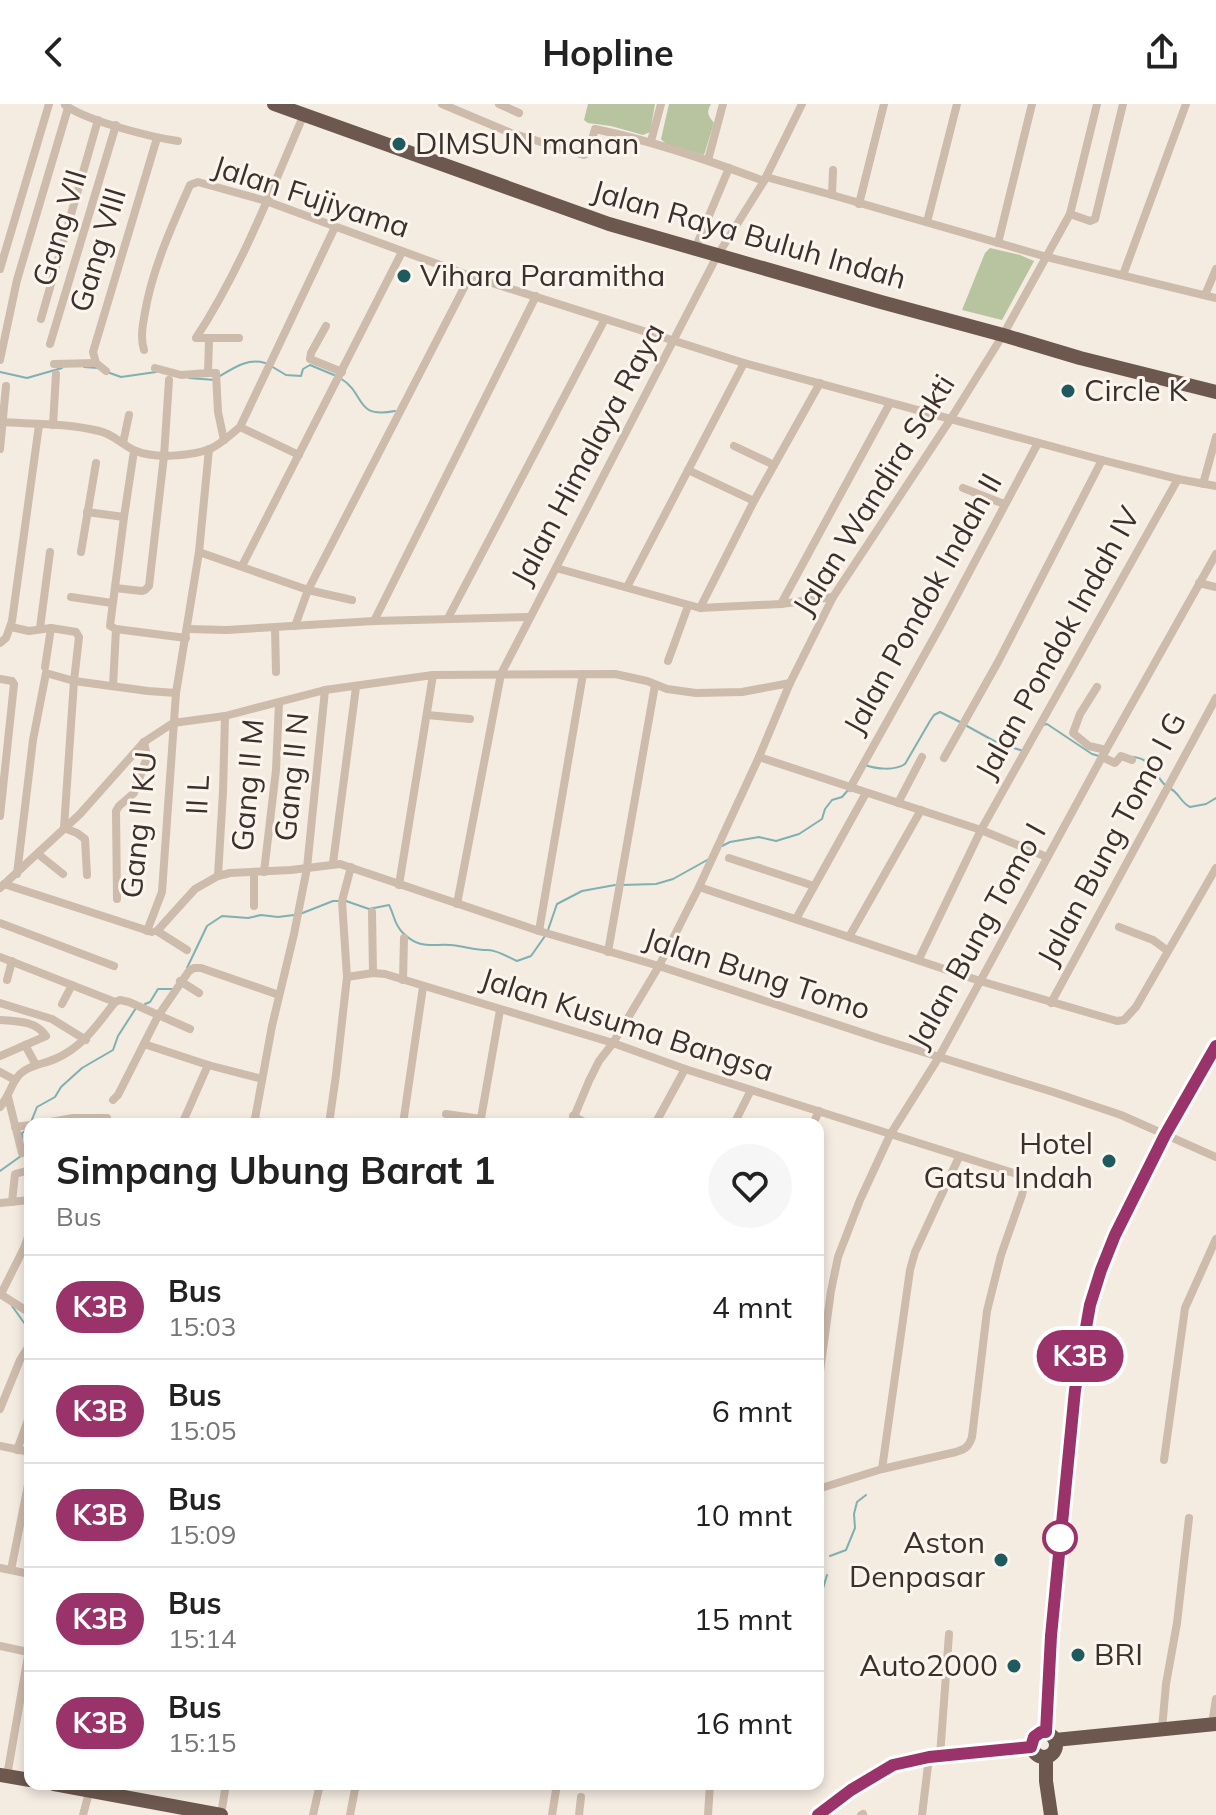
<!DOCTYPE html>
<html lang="id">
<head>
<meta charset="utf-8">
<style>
	:root { --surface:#fff; --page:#f6f6f6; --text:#222; --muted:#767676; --line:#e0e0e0 }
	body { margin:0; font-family:Mulish,sans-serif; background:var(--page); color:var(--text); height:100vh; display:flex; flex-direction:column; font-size:30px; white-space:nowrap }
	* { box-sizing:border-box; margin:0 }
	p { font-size:26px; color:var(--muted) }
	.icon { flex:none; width:44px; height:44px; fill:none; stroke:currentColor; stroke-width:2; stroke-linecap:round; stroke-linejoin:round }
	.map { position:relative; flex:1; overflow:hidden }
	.details { position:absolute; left:24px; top:1014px; width:800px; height:672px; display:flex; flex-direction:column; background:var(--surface); border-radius:16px; box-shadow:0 4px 12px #0003 }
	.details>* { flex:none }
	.badge { padding:0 16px; border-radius:26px; font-size:28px; line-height:52px }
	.map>.badge { position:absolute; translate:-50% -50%; box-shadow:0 0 0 4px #fff }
	.round { display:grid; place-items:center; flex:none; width:84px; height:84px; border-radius:42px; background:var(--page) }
	.head { display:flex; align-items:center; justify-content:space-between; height:136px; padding:0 32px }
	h1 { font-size:38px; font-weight:700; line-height:60px }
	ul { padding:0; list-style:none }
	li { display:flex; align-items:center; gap:24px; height:104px; padding:0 32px; border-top:2px solid var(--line) }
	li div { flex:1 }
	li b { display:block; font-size:30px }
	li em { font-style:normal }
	li .badge { min-width:88px; font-weight:700; text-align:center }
	header { display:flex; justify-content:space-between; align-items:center; height:104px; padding:0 32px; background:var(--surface); font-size:36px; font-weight:700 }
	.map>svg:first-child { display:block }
	.green { fill:#b8c4a0 }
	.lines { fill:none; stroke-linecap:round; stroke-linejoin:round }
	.stream { stroke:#7fb0b2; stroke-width:2 }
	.minor { stroke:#cdbbac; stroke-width:8 }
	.trunk { stroke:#6c584f; stroke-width:14 }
	.line-casing { stroke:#fff; stroke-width:18 }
	.line { stroke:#9a336a; stroke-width:12 }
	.poi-dot { fill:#1f5a5e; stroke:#fbf5ee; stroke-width:3 }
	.stop-dot { fill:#fff; stroke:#9a336a; stroke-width:4 }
	.labels { text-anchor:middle; stroke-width:6; stroke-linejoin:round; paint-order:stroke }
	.poi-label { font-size:30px; fill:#3b302b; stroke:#fbf5ee; text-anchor:start }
	.street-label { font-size:30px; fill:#3b302b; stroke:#fbf5ee }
</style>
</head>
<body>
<header><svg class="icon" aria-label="back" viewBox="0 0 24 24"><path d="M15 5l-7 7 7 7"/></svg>Hopline<svg class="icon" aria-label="share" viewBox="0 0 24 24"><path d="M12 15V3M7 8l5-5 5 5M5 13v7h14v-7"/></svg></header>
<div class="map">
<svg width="1216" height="1711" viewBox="0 0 1216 1711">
	<rect width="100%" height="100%" fill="#f4ebe1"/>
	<g class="green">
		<polygon points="588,0 655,0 650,28 643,31 611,22 588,19 584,16"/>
		<path d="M669 0H711C706 9 708 11 714 19L704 51 666 40 661 35Z"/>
		<polygon points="990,144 1020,151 1034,157 1002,216 962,206 985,149"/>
	</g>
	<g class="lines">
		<g class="stream">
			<polyline points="271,262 286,271 301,272 303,265 310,261 334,271"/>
			<polyline points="84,263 98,264"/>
			<polyline points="0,268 27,274 62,264"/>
			<polyline points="107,268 121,273 156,268"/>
			<path d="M220 272C235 263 248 254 265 259"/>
			<polyline points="189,274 215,276"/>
			<path d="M340 274C367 290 353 315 395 307"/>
			<polyline points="1043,621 1047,620 1092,650 1099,652"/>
			<polyline points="967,622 996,638 1023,647"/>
			<path d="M1134 653C1154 656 1153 670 1166 682"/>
			<path d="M865 661C876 665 895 667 905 660L930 617 934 611 940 608 962 619"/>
			<path d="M1171 685C1179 689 1181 699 1190 703L1206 700 1216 694"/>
			<polyline points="722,742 730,738 759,733 776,737 799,730 822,715 825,705 832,696 842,693 849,685"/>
			<polyline points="621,781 656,780 673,775 709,755"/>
			<path d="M346 797 369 805 389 801C394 810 394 821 403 829 419 845 430 840 450 841 463 842 475 846 488 846 497 846 508 853 517 857L531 852 545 832"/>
			<polyline points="300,810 333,797 339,797"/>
			<polyline points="548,826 557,800 582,787 615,781"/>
			<polyline points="187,864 207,822 222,812 248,814 261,811 278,813 294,811"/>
			<polyline points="145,900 150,898 158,885 172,885"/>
			<polyline points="31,1018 37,1003 55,993 61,983 82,964 113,946 118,932 136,904"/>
			<polyline points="22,1034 22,1029 29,1024"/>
			<polyline points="0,1067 21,1052"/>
			<polyline points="12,1202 30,1227"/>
			<polyline points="830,1452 846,1446 855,1424 854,1410 857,1398 866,1391"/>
			<polyline points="818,1501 827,1471"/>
		</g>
		<g class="minor">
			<path d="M442 0 511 29 584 51 588 49 595 25C653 37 708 56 764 77"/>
			<polyline points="499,0 519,9"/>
			<path d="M65 1C87 17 150 33 178 37"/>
			<polyline points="651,37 661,0"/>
			<polyline points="708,56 723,0"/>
			<polyline points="833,66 832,91 1047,153 1216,194"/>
			<polyline points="766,73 832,91"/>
			<polyline points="859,100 884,0"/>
			<polyline points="1070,110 1090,117 1095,115 1123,0"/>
			<polyline points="927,118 957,0"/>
			<polyline points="998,139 1032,0"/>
			<polyline points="695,145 729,64"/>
			<polyline points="0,165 49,0"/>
			<polyline points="1123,171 1186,0"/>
			<polyline points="1205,191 1216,165"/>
			<polyline points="41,215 98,16"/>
			<polyline points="326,222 311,249 310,255 342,268"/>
			<path d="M239 234H196C240 167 272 85 304 10"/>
			<polyline points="50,240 116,21"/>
			<path d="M144 246C140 233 143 220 145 208 153 163 172 122 190 81L198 78 266 97 470 172 744 259 1102 356 1178 375 1216 382"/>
			<polyline points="0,256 17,176 68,4"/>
			<polyline points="54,260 96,259"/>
			<polyline points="155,264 181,271 208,269 209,236"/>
			<polyline points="106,267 96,259 93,248 157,34"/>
			<polyline points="208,269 216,269 218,308 224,336"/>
			<path d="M0 318C32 320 67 319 99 327 114 330 123 342 136 347 155 355 191 352 210 345 221 340 230 331 240 323L335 123"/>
			<polyline points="53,321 56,270"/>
			<polyline points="240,323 299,351"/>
			<polyline points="123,339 129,311"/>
			<polyline points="734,342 774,361"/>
			<polyline points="0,345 6,282"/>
			<polyline points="134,347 124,413 110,522 116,525 186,534"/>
			<polyline points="688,366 754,397"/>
			<polyline points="1203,380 1216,333"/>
			<polyline points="963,384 1004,400"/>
			<polyline points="87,408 124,413"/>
			<polyline points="81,448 96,359"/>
			<polyline points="199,448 308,486 352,496"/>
			<polyline points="242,462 402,148"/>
			<polyline points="556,464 700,504 781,500 833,493"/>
			<polyline points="1199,479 1216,483"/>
			<polyline points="627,483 744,259"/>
			<polyline points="115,484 142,487 145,486 149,482 164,352 169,276"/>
			<polyline points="71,493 112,499"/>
			<polyline points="781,500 890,299"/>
			<polyline points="700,504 754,397 820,279"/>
			<polyline points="448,514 605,215"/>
			<polyline points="374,517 536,192"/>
			<polyline points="295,522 308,486 470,172"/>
			<polyline points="11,523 29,527 51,524 76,528 79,533 74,577 64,724 77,729 85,735 87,771"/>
			<polyline points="40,524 50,448"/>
			<polyline points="275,524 276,568"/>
			<polyline points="187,525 227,526 374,517 529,513"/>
			<polyline points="0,539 6,534 12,517 39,321"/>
			<polyline points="668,557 688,502"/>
			<polyline points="45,563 51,524"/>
			<polyline points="0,575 12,577 14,580 0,712"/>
			<polyline points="113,582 116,525"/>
			<polyline points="1097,583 1080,610 1073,629 1089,642 1106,646"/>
			<polyline points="427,611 470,615"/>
			<polyline points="759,653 981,726 1047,753"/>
			<polyline points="1102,653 1115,659 1121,652 1132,656"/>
			<polyline points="944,654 998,558 1102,356"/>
			<polyline points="850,684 941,521 1038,339"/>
			<polyline points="898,699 922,653"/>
			<polyline points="38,750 63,770"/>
			<polyline points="729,754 814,782"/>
			<polyline points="333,759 356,583"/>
			<polyline points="264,768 276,666 279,599"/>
			<polyline points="17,770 33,636 46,569 74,577 148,587 176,589"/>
			<polyline points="218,772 223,688 225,612"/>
			<polyline points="4,780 152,828"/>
			<polyline points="399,781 433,571"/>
			<polyline points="699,783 980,877 1117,917 1124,916 1136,903 1216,764"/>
			<polyline points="0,784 80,710 144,638 173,619 225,612 325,586 433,571 615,570 647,577 667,585 696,589 742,588 790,579"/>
			<polyline points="117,795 116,707 119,702 134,689 146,656 146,648 144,638"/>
			<polyline points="457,800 501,570 717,152 764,77 802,0"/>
			<polyline points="254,802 254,768"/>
			<polyline points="372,808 373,869"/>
			<polyline points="796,815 866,689"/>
			<polyline points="0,819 114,862"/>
			<polyline points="1119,823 1153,836 1168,847"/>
			<polyline points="147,827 162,788 176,589 199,448 209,345"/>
			<polyline points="157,827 195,785 218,772 230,769 291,766 340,760 539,827 659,862 881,935 1053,988 1121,1011 1216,1053"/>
			<polyline points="157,827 187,846"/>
			<polyline points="539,827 583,570"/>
			<polyline points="849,833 921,706"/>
			<polyline points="608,848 655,581"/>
			<polyline points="0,853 115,898"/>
			<polyline points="919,855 981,726 1178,375"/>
			<path d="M347 873 373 869 385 870 613 939 685 965 1020 1071C1025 1077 1024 1083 1022 1091L1001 1151 987 1207 972 1333C969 1342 966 1345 956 1348L882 1365 818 1385"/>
			<polyline points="7,876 12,857"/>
			<polyline points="403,876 404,834"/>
			<polyline points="180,877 199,889"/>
			<polyline points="0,899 52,915 86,936"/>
			<polyline points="1051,899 1216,594"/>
			<polyline points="62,900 72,881"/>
			<path d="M0 916C17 917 36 917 46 932L0 952"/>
			<polyline points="144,940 208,961 262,975"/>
			<polyline points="25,941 36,961"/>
			<polyline points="0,968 15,976"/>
			<polyline points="8,993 22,1049"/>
			<polyline points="113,996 118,991 158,912 189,867 194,864 201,864 279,891"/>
			<path d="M0 1003C9 993 11 979 20 970 29 961 44 960 55 955 83 943 97 921 115 898L120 896 129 898 190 925"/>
			<polyline points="446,1010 481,1015"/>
			<polyline points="573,1012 588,1020"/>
			<polyline points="39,1020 73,1014 107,1014"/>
			<polyline points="182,1020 208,961"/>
			<polyline points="254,1020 272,922 294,830 307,764 325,586"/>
			<polyline points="329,1020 336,971 347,873 342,797 351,763"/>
			<polyline points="403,1020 423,883"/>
			<polyline points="480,1020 500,906"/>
			<polyline points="571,1020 589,977 599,957 613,939 659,862 699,783 759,653 790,579 833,493 950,316 1003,231 1070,110 1097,0"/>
			<polyline points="655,1020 685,965"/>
			<polyline points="734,1020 751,986"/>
			<polyline points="813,1020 819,1007"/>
			<polyline points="15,1023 30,1021"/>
			<polyline points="12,1098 15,1070 30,1066"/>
			<polyline points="0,1099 30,1096"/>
			<polyline points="0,1190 30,1209"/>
			<polyline points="1,1190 24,1144 30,1127"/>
			<polyline points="818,1282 831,1187 838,1153 860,1096 890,1031 939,953 1102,653 1216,450"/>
			<polyline points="0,1305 20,1256 30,1240"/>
			<polyline points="0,1342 30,1348"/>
			<polyline points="17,1346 30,1311"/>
			<polyline points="1164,1356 1185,1204 1216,1135"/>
			<polyline points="882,1365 910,1166 915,1148 959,1053"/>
			<polyline points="0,1464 30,1470"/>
			<polyline points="11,1466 30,1371"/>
			<polyline points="0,1542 28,1548"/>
			<polyline points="1212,1620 1216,1595"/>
			<polyline points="1162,1625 1166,1580 1177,1519 1189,1414"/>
			<polyline points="940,1652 949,1530"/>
			<polyline points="7,1672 30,1540"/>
			<polyline points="83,1711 90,1685"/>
			<polyline points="221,1711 226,1680"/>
			<polyline points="313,1711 320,1680"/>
			<polyline points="350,1711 356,1680"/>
			<polyline points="552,1711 557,1680"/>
			<polyline points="579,1711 581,1693"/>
			<polyline points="708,1711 710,1680"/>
			<polyline points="861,1711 863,1710"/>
			<polyline points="922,1711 929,1653"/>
		</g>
		<g class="trunk">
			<polyline points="274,0 609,120 881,198 1003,231 1080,254 1216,288"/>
			<polyline points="1046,1628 1051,1532 1075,1286 1090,1201 1101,1166 1115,1131 1165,1031 1216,942"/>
			<circle cx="1044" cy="1641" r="12"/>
			<polyline points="1055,1636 1216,1620"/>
			<polyline points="1046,1653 1046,1677 1051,1711"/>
			<polyline points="0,1671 30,1676"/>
			<polyline points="54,1680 221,1711"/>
			<polyline points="818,1711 851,1686 893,1661 929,1653 1031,1643"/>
		</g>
	</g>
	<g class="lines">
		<defs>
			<polyline id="line" points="818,1711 851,1686 893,1661 929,1653 1031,1643 1034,1633 1041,1628 1046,1628 1051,1532 1075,1286 1090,1201 1101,1166 1115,1131 1165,1031 1216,942"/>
		</defs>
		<use href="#line" class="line-casing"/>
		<use href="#line" class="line"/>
	</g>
	<g class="poi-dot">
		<circle cx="399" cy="40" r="8"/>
		<circle cx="404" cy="172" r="8"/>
		<circle cx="1068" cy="287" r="8"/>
		<circle cx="1109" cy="1057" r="8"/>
		<circle cx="1001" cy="1456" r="8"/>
		<circle cx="1078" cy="1551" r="8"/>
		<circle cx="1014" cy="1562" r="8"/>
	</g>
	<circle class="stop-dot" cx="1060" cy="1434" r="16"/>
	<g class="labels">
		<g class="poi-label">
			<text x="415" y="50">DIMSUN manan</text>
			<text x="420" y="182">Vihara Paramitha</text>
			<text x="1084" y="297">Circle K</text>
			<text x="1093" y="1050" text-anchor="end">Hotel<tspan x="1093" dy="34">Gatsu Indah</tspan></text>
			<text x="985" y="1449" text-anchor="end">Aston<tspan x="985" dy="34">Denpasar</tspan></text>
			<text x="1094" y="1561">BRI</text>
			<text x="998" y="1572" text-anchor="end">Auto2000</text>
		</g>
		<g class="street-label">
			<text transform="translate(311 93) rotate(18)" y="10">Jalan Fujiyama</text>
			<text transform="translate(60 124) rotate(-73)" y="10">Gang VII</text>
			<text transform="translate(749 131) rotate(16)" y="10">Jalan Raya Buluh Indah</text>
			<text transform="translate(98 146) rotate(-73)" y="10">Gang VIII</text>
			<text transform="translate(588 350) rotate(-62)" y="10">Jalan Himalaya Raya</text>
			<text transform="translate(874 391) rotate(-58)" y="10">Jalan Wandira Sakti</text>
			<text transform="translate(923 500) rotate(-61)" y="10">Jalan Pondok Indah II</text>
			<text transform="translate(1058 539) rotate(-61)" y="10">Jalan Pondok Indah IV</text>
			<text transform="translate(292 673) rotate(-84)" y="10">Gang II N</text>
			<text transform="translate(248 681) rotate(-85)" y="10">Gang II M</text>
			<text transform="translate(198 691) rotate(-87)" y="10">II L</text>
			<text transform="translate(139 721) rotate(-84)" y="10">Gang II KU</text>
			<text transform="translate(1112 735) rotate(-62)" y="10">Jalan Bung Tomo I G</text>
			<text transform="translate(977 832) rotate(-61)" y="10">Jalan Bung Tomo I</text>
			<text transform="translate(757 870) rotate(18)" y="10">Jalan Bung Tomo</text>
			<text transform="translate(627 921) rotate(18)" y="10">Jalan Kusuma Bangsa</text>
		</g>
	</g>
</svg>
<b class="badge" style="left:1080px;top:1252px;background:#9a336a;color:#fff">K3B</b>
<section class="details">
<div class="head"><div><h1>Simpang Ubung Barat 1</h1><p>Bus</p></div><a class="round"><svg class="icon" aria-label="heart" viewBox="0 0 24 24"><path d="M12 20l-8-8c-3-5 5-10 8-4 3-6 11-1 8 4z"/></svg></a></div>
<ul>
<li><span class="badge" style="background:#9a336a;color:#fff">K3B</span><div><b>Bus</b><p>15:03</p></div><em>4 mnt</em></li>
<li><span class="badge" style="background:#9a336a;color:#fff">K3B</span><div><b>Bus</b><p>15:05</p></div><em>6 mnt</em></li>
<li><span class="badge" style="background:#9a336a;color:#fff">K3B</span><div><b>Bus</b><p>15:09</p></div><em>10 mnt</em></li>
<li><span class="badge" style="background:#9a336a;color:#fff">K3B</span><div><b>Bus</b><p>15:14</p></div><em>15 mnt</em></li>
<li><span class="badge" style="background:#9a336a;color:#fff">K3B</span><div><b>Bus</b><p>15:15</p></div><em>16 mnt</em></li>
</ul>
</section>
</div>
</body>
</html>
